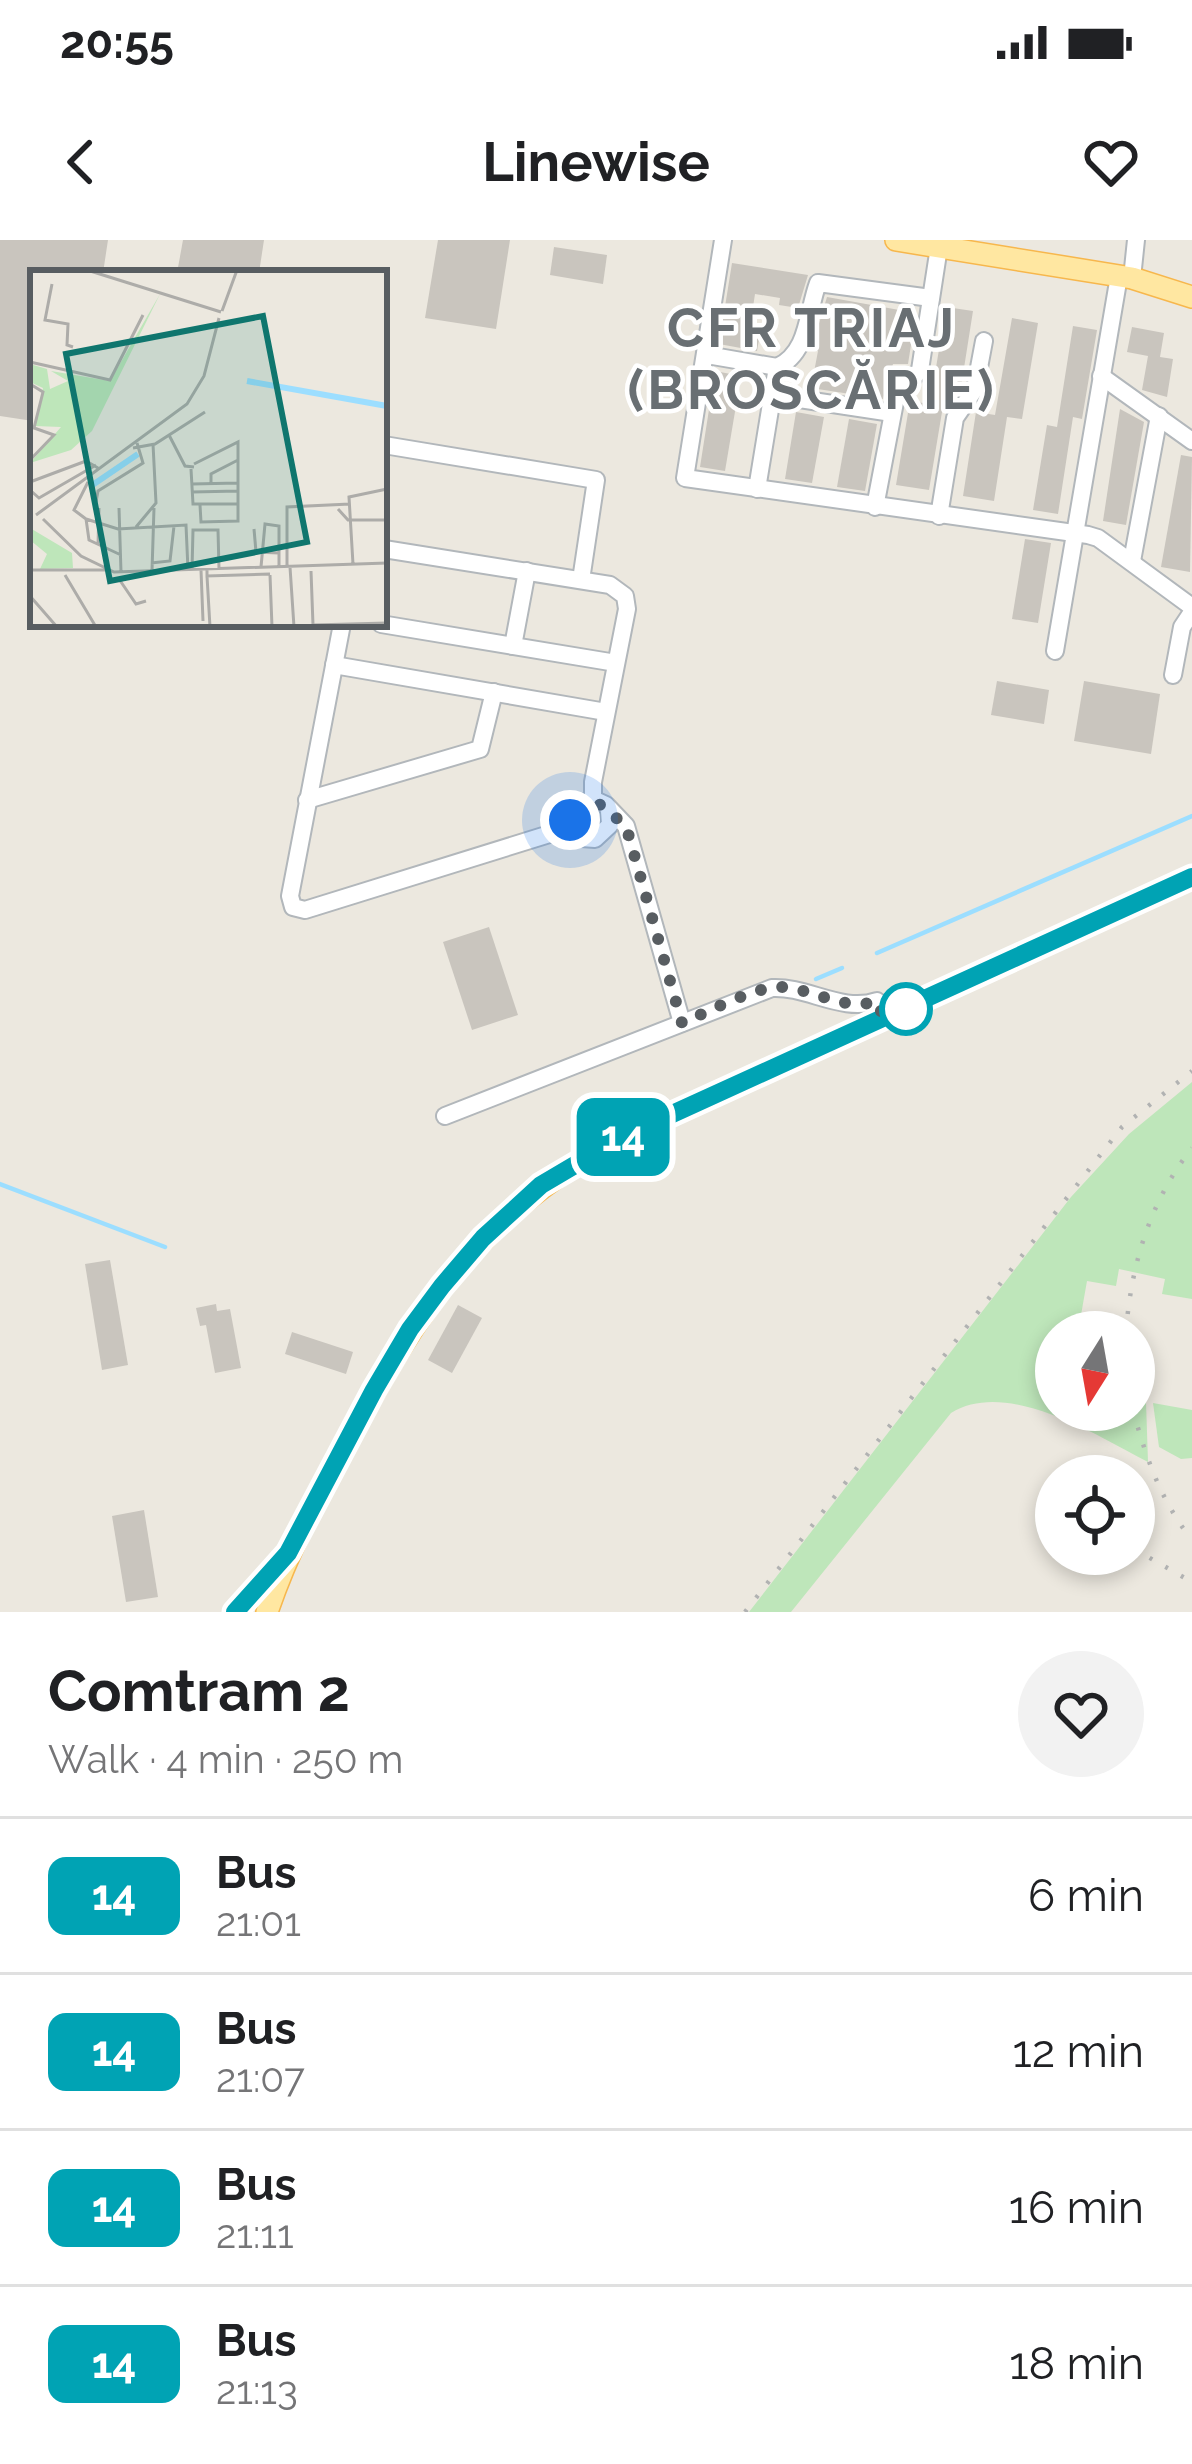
<!DOCTYPE html>
<html lang="en">
<head>
<meta charset="utf-8">
<style>
	:root { --surface:#fff; --page:#f2f2f2; --text:#202124; --muted:#757577; --line:#e0e0e0 }
	body { margin:0; font-family:Raleway,sans-serif; background:var(--page); color:var(--text); height:100vh; display:flex; flex-direction:column; font-size:45px; white-space:nowrap }
	* { box-sizing:border-box; margin:0 }
	p { font-size:39px; color:var(--muted) }
	.icon { flex:none; width:66px; height:66px; fill:none; stroke:currentColor; stroke-width:2; stroke-linecap:round; stroke-linejoin:round }
	.map { position:relative; height:1372px; overflow:hidden }
	.panel { display:flex; flex-direction:column; background:var(--surface); flex:1 }
	.panel>* { flex:none }
	.badge { padding:0 24px; border-radius:18px; font-size:42px; line-height:78px }
	.needle { width:78px; rotate:191deg }
	.fabs { position:absolute; left:1035px; top:1071px; display:grid; gap:24px }
	.fabs a { display:grid; place-items:center; width:120px; height:120px; border-radius:50%; background:var(--surface); box-shadow:0 6px 18px #0003; font-size:60px }
	.you { position:absolute; width:60px; height:60px; margin:-30px; border:9px solid #fff; border-radius:50%; background:#1a73e8; box-shadow:0 0 0 18px #1a73e833 }
	.map>.badge { position:absolute; translate:-50% -50%; box-shadow:0 0 0 6px #fff }
	.round { display:grid; place-items:center; flex:none; width:126px; height:126px; border-radius:63px; background:var(--page) }
	.head { display:flex; align-items:center; justify-content:space-between; height:204px; padding:0 48px }
	h1 { font-size:57px; font-weight:700; line-height:90px }
	ul { padding:0; list-style:none }
	li { display:flex; align-items:center; gap:36px; height:156px; padding:0 48px; border-top:3px solid var(--line) }
	li div { flex:1 }
	li b { display:block; font-size:45px }
	li em { font-style:normal }
	li .badge { min-width:132px; font-weight:700; text-align:center }
	.status { display:flex; justify-content:space-between; align-items:center; height:84px; padding:0 60px; background:var(--surface); direction:ltr }
	.status svg { height:33px; fill:currentColor }
	header { display:flex; justify-content:space-between; align-items:center; height:156px; padding:0 48px; background:var(--surface); font-size:54px; font-weight:700 }
	.map>svg:first-child { display:block }
	.green { fill:#bee6ba }
	.lines { fill:none; stroke-linecap:round; stroke-linejoin:round }
	.stream { stroke:#9cdeff; stroke-width:4.5 }
	.building { fill:#c9c5be }
	.minor-casing { stroke:#b2b7bb; stroke-width:20 }
	.major-casing { stroke:#f7b74d; stroke-width:24 }
	.minor { stroke:#fff; stroke-width:16 }
	.major { stroke:#ffe7a1; stroke-width:21 }
	.rail { stroke:#b1b2b2; stroke-width:4.5; stroke-dasharray:3 15; stroke-linecap:butt }
	.line-casing { stroke:#fff; stroke-width:27 }
	.line { stroke:#00a3b4; stroke-width:18 }
	.walk { stroke:#585d61; stroke-width:12; stroke-dasharray:0 21.6 }
	.stop-dot { fill:#fff; stroke:#00a3b4; stroke-width:6 }
	.labels { text-anchor:middle; stroke-width:9; stroke-linejoin:round; paint-order:stroke }
	.district-label { font-size:54px; font-weight:bold; letter-spacing:3px; fill:#696f73; stroke:#fff }
	.inset-river { fill:none; stroke:#9cdeff; stroke-width:6 }
	.inset-road { fill:none; stroke:#adaca9; stroke-width:3 }
	.view { fill:#0f766e; fill-opacity:0.15; stroke:#0f766e; stroke-width:6 }
	.inset-edge { fill:none; stroke:#585d61; stroke-width:6 }
</style>
</head>
<body>
<div class="status"><b>20:55</b><svg viewBox="0 0 49 12"><path d="M0 12V9h3v3zM5 12V6h3v6zM10 12V3h3v9zM15 12V0h3v12zM26 1h20v11H26zM47 4h2v5h-2z"/></svg></div>
<header><svg class="icon" aria-label="back" viewBox="0 0 24 24"><path d="M15 5l-7 7 7 7"/></svg>Linewise<svg class="icon" aria-label="heart" viewBox="0 0 24 24"><path d="M12 20l-8-8c-3-5 5-10 8-4 3-6 11-1 8 4z"/></svg></header>
<div class="map">
<svg width="1192" height="1372" viewBox="0 0 1192 1372">
	<rect width="100%" height="100%" fill="#ece8df"/>
	<g class="green">
		<path d="M1192 842V1059L1162 1054 1165 1039 1119 1029 1116 1046 1087 1041 1078 1092H1056V1170H1134V1160L1146 1162 1148 1222C1096 1195 1007 1138 951 1173L791 1372H749L1071 957 1129 894Z"/>
		<polygon points="1153,1163 1192,1170 1192,1218 1181,1219 1159,1207"/>
	</g>
	<g class="lines">
		<g class="stream">
			<polyline points="877,713 1192,576"/>
			<polyline points="816,739 842,728"/>
			<polyline points="0,944 165,1007"/>
		</g>
	</g>
	<g class="building">
		<polygon points="0,0 108,0 103,33 33,33 33,181 0,176"/>
		<polygon points="183,0 264,0 259,33 177,33"/>
		<polygon points="438,0 510,0 496,89 425,78"/>
		<polygon points="554,7 607,15 603,44 550,35"/>
		<polygon points="732,23 808,35 798,68 779,65 780,58 755,54 750,87 761,88 757,111 719,104"/>
		<polygon points="827,57 916,73 908,124 893,124 883,159 811,148 818,111 811,110"/>
		<polygon points="946,67 973,71 961,147 947,167 943,166 929,250 896,245 910,161 930,164"/>
		<polygon points="1012,78 1038,83 1022,179 1007,177 994,261 963,256 976,172 995,175"/>
		<polygon points="1073,86 1097,90 1082,179 1073,177 1058,274 1033,270 1047,185 1057,187"/>
		<polygon points="1132,87 1164,93 1160,117 1173,119 1167,157 1142,150 1148,116 1127,112"/>
		<polygon points="715,131 741,136 725,231 700,227"/>
		<polygon points="1120,169 1144,182 1126,285 1103,281"/>
		<polygon points="796,172 824,177 812,243 785,239"/>
		<polygon points="849,179 877,184 865,251 837,247"/>
		<polygon points="1181,215 1192,217 1190,332 1161,327"/>
		<polygon points="1025,299 1051,303 1038,383 1012,379"/>
		<polygon points="997,441 1049,450 1044,484 991,475"/>
		<polygon points="1084,441 1160,454 1151,514 1074,501"/>
		<polygon points="489,687 518,775 472,790 443,702"/>
		<polygon points="110,1020 128,1125 102,1130 85,1024"/>
		<polygon points="216,1064 217,1071 230,1069 241,1128 215,1133 206,1085 200,1086 196,1068"/>
		<polygon points="458,1065 482,1078 452,1133 428,1120"/>
		<polygon points="292,1092 353,1112 346,1134 285,1114"/>
		<polygon points="144,1270 158,1357 126,1362 112,1276"/>
	</g>
	<g class="lines">
		<defs>
			<g id="minor">
				<polyline points="723,0 685,238 1088,295 1098,298 1192,367"/>
				<polyline points="1132,38 1136,0"/>
				<polyline points="707,115 777,127"/>
				<polyline points="1101,136 1192,201"/>
				<polyline points="773,155 892,173"/>
				<polyline points="384,205 596,240 581,340"/>
				<path d="M757 249 777 127C809 113 807 72 818 43L931 58"/>
				<polyline points="875,267 896,157 920,130 939,7"/>
				<polyline points="939,276 955,178 975,149 984,101"/>
				<polyline points="384,309 610,345 625,356 627,369 593,542 593,559"/>
				<polyline points="1132,321 1159,176"/>
				<polyline points="342,384 290,656 293,667 305,670 572,587"/>
				<polyline points="381,384 616,423"/>
				<polyline points="513,406 527,331"/>
				<polyline points="1055,411 1119,36"/>
				<polyline points="334,425 606,472"/>
				<polyline points="1173,435 1182,387 1192,372"/>
				<polyline points="307,560 480,509 494,452"/>
				<polyline points="609,571 610,585 595,599 581,598 572,587 574,567 593,559 606,565 626,586 682,783"/>
				<path d="M445 876 772 748C807 746 842 773 877 761L884 779"/>
			</g>
			<g id="major">
				<polyline points="896,0 1132,38 1192,57"/>
				<polyline points="235,1372 280,1322"/>
				<path d="M267 1372C287 1313 315 1260 345 1205 418 1068 482 970 624 896L1192 637"/>
			</g>
		</defs>
		<use href="#minor" class="minor-casing"/>
		<use href="#major" class="major-casing"/>
		<use href="#minor" class="minor"/>
		<use href="#major" class="major"/>
		<g class="rail">
			<path d="M1126 1092C1131 1025 1150 961 1192 908"/>
			<path d="M1133 1170C1146 1218 1161 1261 1192 1300"/>
			<polyline points="1134,1309 1192,1342"/>
			<polyline points="745,1372 1122,887 1192,831"/>
		</g>
	</g>
	<g class="lines">
		<defs>
			<polyline id="line" points="235,1372 288,1313 374,1150 410,1089 442,1046 483,998 541,945 624,896 1192,637"/>
		</defs>
		<use href="#line" class="line-casing"/>
		<use href="#line" class="line"/>
		<path class="walk" d="M570 580 574 567 593 559 626 586 682 783C708 772 755 746 782 747 814 749 845 772 877 761L884 779 906 769"/>
	</g>
	<circle class="stop-dot" cx="906" cy="769" r="24"/>
	<g class="labels">
		<g class="district-label">
			<text x="812" y="107">CFR TRIAJ<tspan x="812" dy="62">(BROSCĂRIE)</tspan></text>
		</g>
	</g>
	<g transform="translate(30 30)">
		<rect width="357" height="357" fill="#ece8df"/>
		<path d="M130 24 62 161 41 180 0 193 31 157 5 156 13 118 0 112V94L17 99 20 119 38 111 21 101 80 111ZM0 258 42 283 43 298 10 299 17 284 0 270Z" fill="#bee6ba"/>
		<path class="inset-river" d="M217 111 357 136M61 216 108 184"/>
		<path class="inset-road" d="M57 0 191 42M22 14 15 50 38 54 37 75 43 77M192 41 207 0M0 92 80 110 113 45M0 114 13 122 4 158 24 165 0 190M139 165 155 196 164 197M103 178 125 174 175 142M164 194 208 172V251L171 252 170 235M161 199 163 234H208M0 212 56 191 68 198M181 213V204L208 190M162 214 208 213M0 220 9 228 66 195M162 222 208 221M66 232 68 221 113 193 107 173M89 238 91 302M308 239 318 250H357M6 245 157 134 174 106 189 48M13 249 51 286 84 302 357 293M56 249 44 240 58 212M106 257 126 233 123 174M224 259 226 282 249 283M68 275 69 238M91 285 59 270 56 249 88 259 156 255 158 300M121 293 140 291 144 256M323 294 319 227 357 219M231 297 235 254 249 256V297M257 297V237L320 234M260 297 264 357M177 299V306L240 304M0 300H75M162 300 163 260H188L189 299M171 300 173 351M122 301 124 238M281 301 283 355 357 353M35 305 66 357M240 305 242 357M177 306 180 357M89 309 106 334 116 331M0 326 27 357"/>
		<path class="view" d="M233 46 277 272 80 311 36 84Z"/>
		<rect width="357" height="357" class="inset-edge"/>
	</g>
</svg>
<div class="fabs">
<a><svg class="needle" viewBox="-14 -14 28 28"><path d="M0-13l5 13h-10z" fill="#e53935"/><path d="M0 13l5-13h-10z" fill="#757577"/></svg></a>
<a><svg class="icon" aria-label="locate" viewBox="0 0 24 24"><circle cx="12" cy="12" r="6"/><path d="M12 2v4M12 18v4M2 12h4M18 12h4"/></svg></a>
</div>
<div class="you" style="left:570px;top:580px"></div>
<b class="badge" style="left:623px;top:897px;background:#00a3b4;color:#fff">14</b>
</div>
<section class="panel">
<div class="head"><div><h1>Comtram 2</h1><p>Walk · 4 min · 250 m</p></div><a class="round"><svg class="icon" aria-label="heart" viewBox="0 0 24 24"><path d="M12 20l-8-8c-3-5 5-10 8-4 3-6 11-1 8 4z"/></svg></a></div>
<ul>
<li><span class="badge" style="background:#00a3b4;color:#fff">14</span><div><b>Bus</b><p>21:01</p></div><em>6 min</em></li>
<li><span class="badge" style="background:#00a3b4;color:#fff">14</span><div><b>Bus</b><p>21:07</p></div><em>12 min</em></li>
<li><span class="badge" style="background:#00a3b4;color:#fff">14</span><div><b>Bus</b><p>21:11</p></div><em>16 min</em></li>
<li><span class="badge" style="background:#00a3b4;color:#fff">14</span><div><b>Bus</b><p>21:13</p></div><em>18 min</em></li>
</ul>
</section>
</body>
</html>
